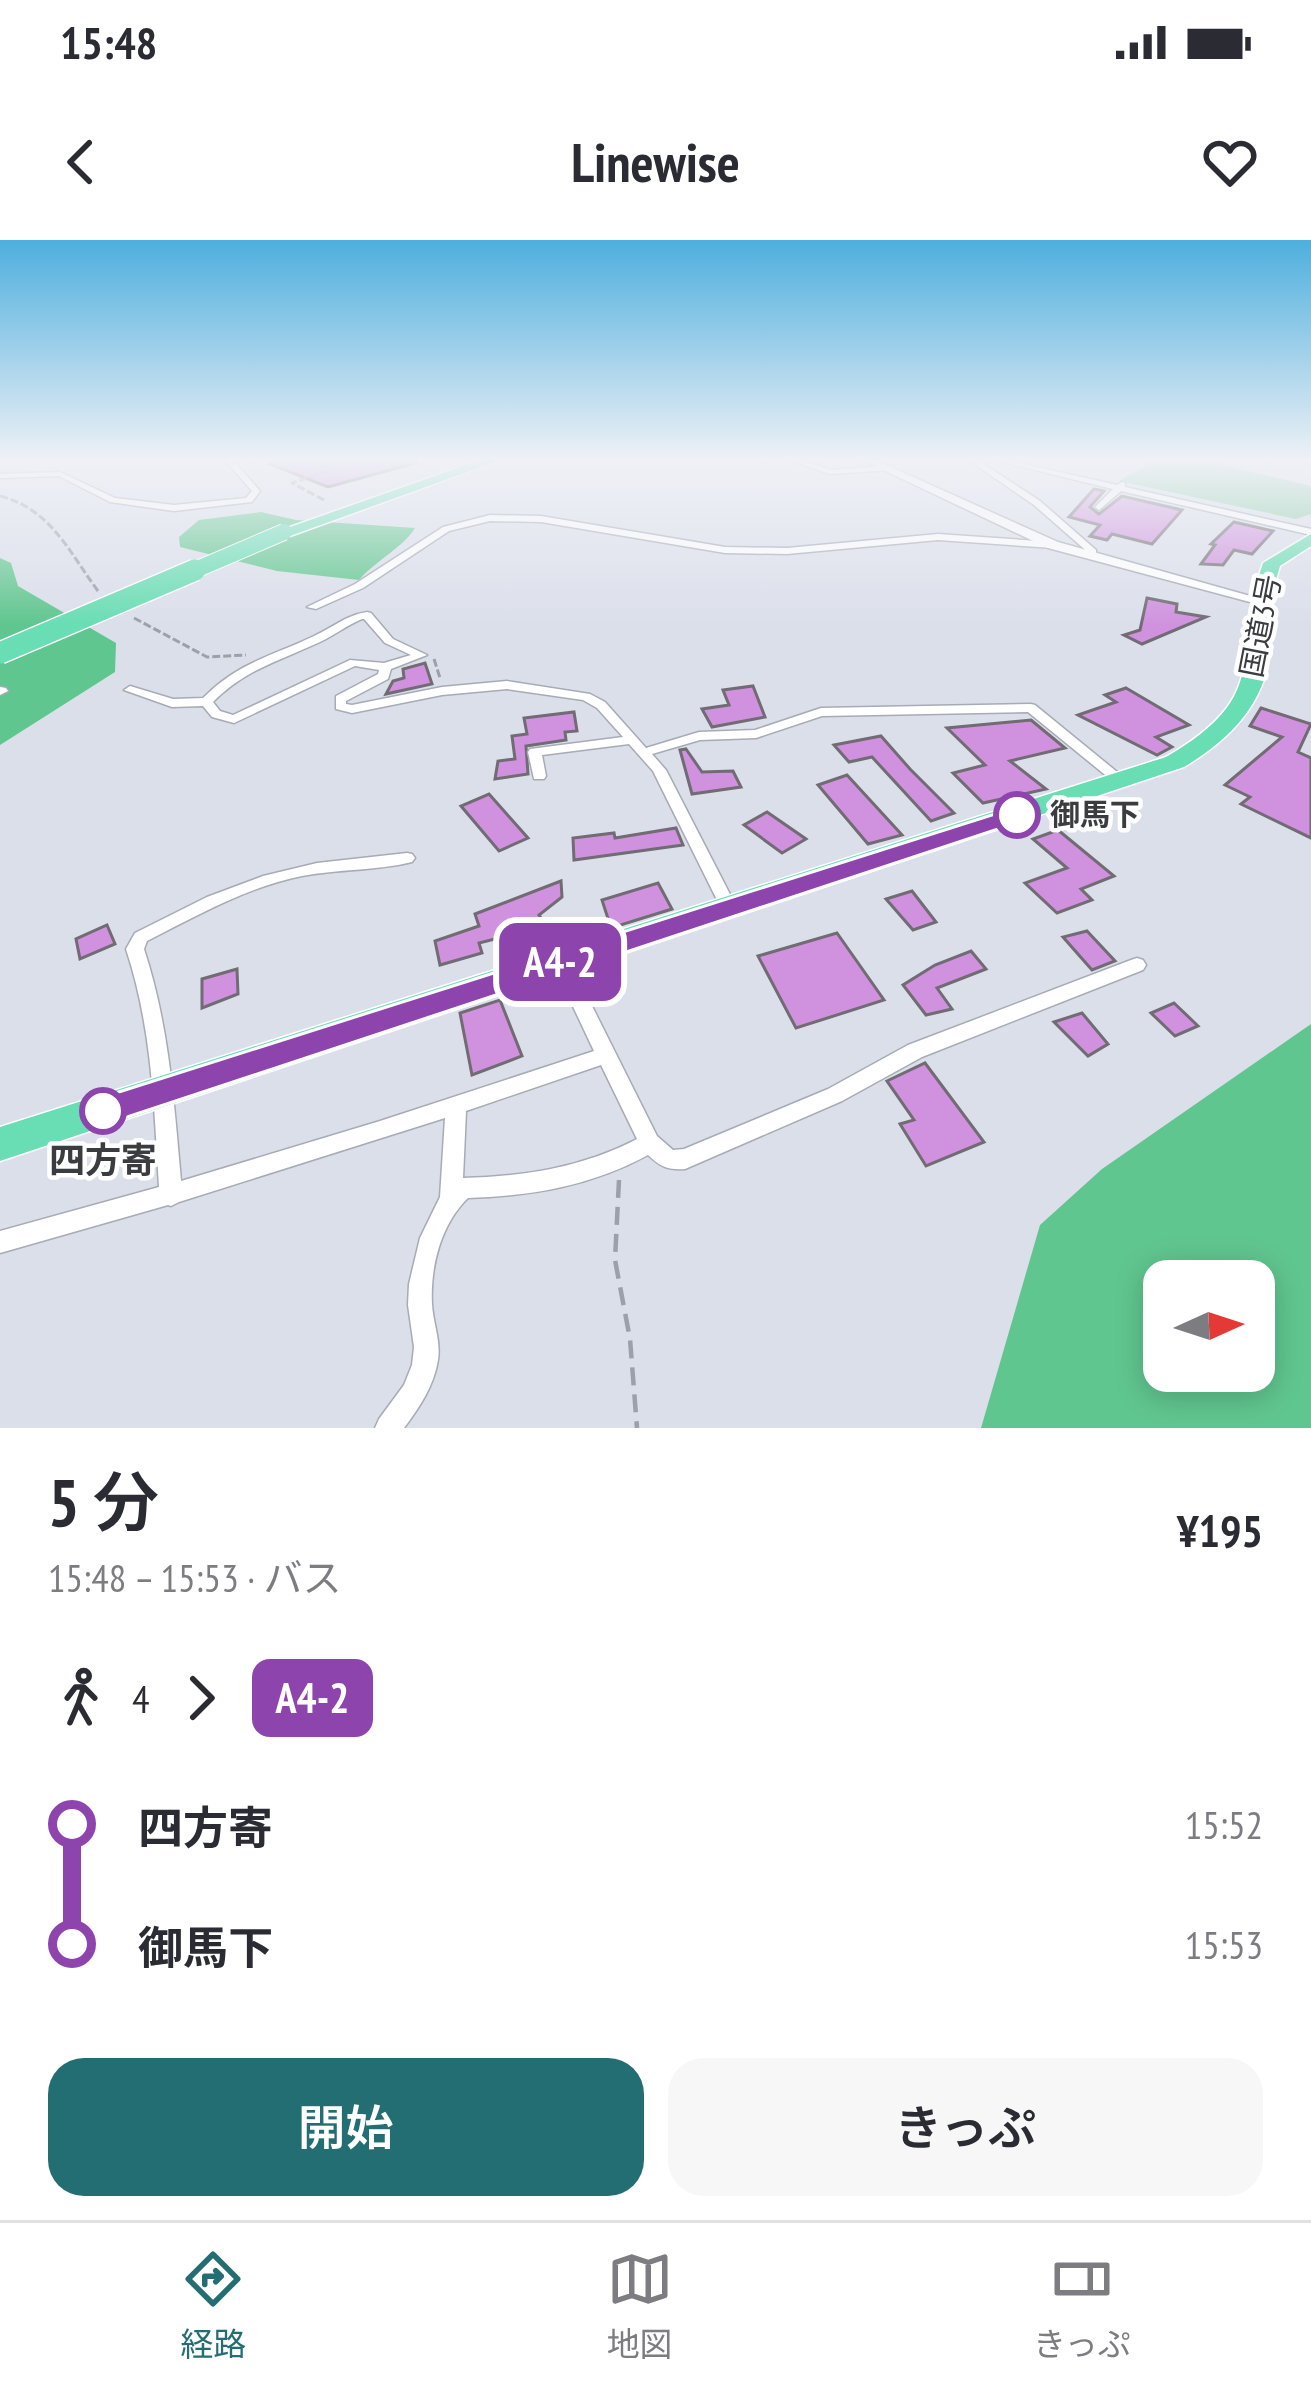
<!DOCTYPE html>
<html lang="ja">
<head>
<meta charset="utf-8">
<style>
	:root { --surface:#fff; --page:#f7f7f7; --text:#2b2b33; --muted:#7c7c81; --line:#e1e1e2; --accent:#226e72 }
	body { margin:0; font-family:"PT Sans Narrow","Noto Sans JP",sans-serif; background:var(--page); color:var(--text); height:100vh; display:flex; flex-direction:column; font-size:45px; white-space:nowrap }
	* { box-sizing:border-box; margin:0 }
	p { font-size:39px; color:var(--muted) }
	.icon { flex:none; width:66px; height:66px; fill:none; stroke:currentColor; stroke-width:2; stroke-linecap:round; stroke-linejoin:round }
	.map { position:relative; height:1188px; overflow:hidden }
	.panel { display:flex; flex-direction:column; background:var(--surface); flex:1 }
	.panel>* { flex:none }
	.badge { padding:0 24px; border-radius:18px; font-size:42px; line-height:78px }
	.needle { width:78px; rotate:87deg }
	.fabs { position:absolute; left:1143px; top:1020px; display:grid; gap:24px }
	.fabs a { display:grid; place-items:center; width:132px; height:132px; border-radius:24px; background:var(--surface); box-shadow:0 6px 30px #0003; font-size:60px }
	.map>.badge { position:absolute; translate:-50% -50%; box-shadow:0 0 0 6px #fff }
	.legs { display:flex; align-items:center; gap:18px; height:132px; padding:0 48px; font-size:39px }
	.legs p { margin-inline-start:auto }
	.overview { display:flex; align-items:center; justify-content:space-between; height:204px; padding:0 48px }
	h1 { font-size:66px; font-weight:600; line-height:90px }
	.cta { display:flex; gap:24px; margin-top:auto; padding:24px 48px }
	.cta a { flex:1; height:138px; border-radius:36px; background:var(--accent); color:#fff; font-size:48px; font-weight:600; line-height:138px; text-align:center }
	.cta a+a { background:var(--page); color:var(--text) }
	ul { padding:0 48px; list-style:none }
	li { display:flex; align-items:center; gap:42px; height:120px; font-size:45px }
	li i { display:grid; place-items:center; width:18px; height:100%; margin:0 15px; background:currentColor }
	li i::after { content:''; width:30px; height:30px; margin:-15px; border:9px solid; border-radius:50%; background:var(--surface) }
	li p { margin-inline-start:auto }
	li:first-child i { background:linear-gradient(#0000 50%,currentColor 0) }
	li:last-child i { background:linear-gradient(currentColor 50%,#0000 0) }
	.status { display:flex; justify-content:space-between; align-items:center; height:84px; padding:0 60px; background:var(--surface); direction:ltr }
	.status svg { height:33px; fill:currentColor }
	header { display:flex; justify-content:space-between; align-items:center; height:156px; padding:0 48px; background:var(--surface); font-size:54px; font-weight:600 }
	.tab-bar { display:flex; justify-content:space-around; align-items:center; height:168px; border-top:3px solid var(--line); background:var(--surface); font-size:33px; color:var(--muted) }
	.tab-bar a { display:grid; justify-items:center; gap:6px }
	.tab-bar .selected { color:var(--accent) }
	.map>svg:first-child { display:block }
	.green { fill:#89cca5 }
	.forest { fill:#60c68f; fill-rule:evenodd }
	.building { fill:#d092de; stroke:#716b73; stroke-width:3 }
	.lines { fill:none; stroke-linecap:round; stroke-linejoin:round }
	.street-casing { stroke:#a7abb5; stroke-width:3 }
	.secondary-casing { stroke:#a7abb5; stroke-width:3 }
	.highway-casing { stroke:#fff; stroke-width:3 }
	.path-far1 { stroke:#9ca0a8; stroke-width:3; stroke-dasharray:8 3; stroke-linecap:butt }
	.path { stroke:#9ca0a8; stroke-width:4.5; stroke-dasharray:18 9; stroke-linecap:butt }
	.street { fill:#fff; fill-rule:evenodd }
	.secondary { fill:#fff; fill-rule:evenodd }
	.highway { fill:#69ddb3; fill-rule:evenodd }
	.highway-bridge-far1-casing { stroke:#fff; stroke-width:18; stroke-linecap:butt }
	.highway-bridge-casing { stroke:#fff; stroke-width:24; stroke-linecap:butt }
	.highway-bridge-far1 { stroke:#69ddb3; stroke-width:16 }
	.highway-bridge { stroke:#69ddb3; stroke-width:21 }
	.line-1 { fill:#8e44ad; stroke:#fff; stroke-width:3 }
	.stop-1-dot { fill:#fff; stroke:#8e44ad; stroke-width:6 }
	.labels { text-anchor:middle; stroke-width:9; stroke-linejoin:round; paint-order:stroke }
	.street-label { font-size:30px; fill:#3a3c40; stroke:#fff }
	.stop-label { font-size:30px; font-weight:bold; fill:#3a3c40; stroke:#fff; text-anchor:start }
	.near-stop-label { font-size:36px; font-weight:bold; fill:#3a3c40; stroke:#fff }
</style>
</head>
<body>
<div class="status"><b>15:48</b><svg viewBox="0 0 49 12"><path d="M0 12V9h3v3zM5 12V6h3v6zM10 12V3h3v9zM15 12V0h3v12zM26 1h20v11H26zM47 4h2v5h-2z"/></svg></div>
<header><svg class="icon" aria-label="back" viewBox="0 0 24 24"><path d="M15 5l-7 7 7 7"/></svg>Linewise<svg class="icon" aria-label="heart" viewBox="0 0 24 24"><path d="M12 20l-8-8c-3-5 5-10 8-4 3-6 11-1 8 4z"/></svg></header>
<div class="map">
<svg width="1311" height="1188" viewBox="0 0 1311 1188">
	<rect width="100%" height="100%" fill="#dbdfea"/>
	<polygon class="green" points="1158,219 1196,219 1311,246 1311,274 1296,279 1119,241"/>
	<g class="forest">
		<path d="M261 272 296 280 415 288C405 306 375 321 359 340L277 331 180 307 179 297 199 280Z"/>
		<polygon points="0,318 11,323 18,346 116,403 115,432 0,505"/>
		<path d="M1311 784V1188H981L1040 985 1102 929ZM1164 1041H1254V1131H1164Z"/>
	</g>
	<g class="building">
		<polygon points="274,219 415,219 416,223 328,247 270,224 279,221"/>
		<polygon points="1094,249 1104,251 1090,267 1099,274 1122,256 1182,270 1152,304 1112,294 1107,300 1090,296 1100,285 1069,277"/>
		<polygon points="1234,282 1273,291 1252,314 1234,310 1223,325 1201,324 1215,305 1211,304"/>
		<polygon points="1147,358 1177,364 1176,372 1206,377 1142,404 1124,395 1140,390"/>
		<polygon points="425,423 432,444 386,454 393,441 404,438 403,429"/>
		<polygon points="753,446 765,477 712,487 702,469 729,465 723,450"/>
		<polygon points="1126,448 1189,485 1156,497 1172,507 1157,515 1078,475 1116,462 1105,455"/>
		<polygon points="1261,468 1311,484 1298,512 1311,518 1311,598 1241,564 1250,557 1225,545 1282,497 1250,486"/>
		<polygon points="574,472 577,491 565,492 566,500 526,506 528,534 495,539 498,521 515,519 512,496 527,494 524,478"/>
		<polygon points="1031,480 1065,508 1010,521 1046,549 983,563 953,533 985,525 947,488"/>
		<polygon points="881,496 910,529 954,573 931,581 872,517 849,522 834,505"/>
		<polygon points="686,509 702,532 733,531 741,547 692,554 680,510"/>
		<polygon points="847,535 902,595 868,604 818,545"/>
		<polygon points="489,554 528,598 499,611 461,566"/>
		<polygon points="767,572 806,599 782,613 744,585"/>
		<polygon points="676,588 683,605 574,620 573,598 614,593 615,598"/>
		<polygon points="1058,590 1114,636 1081,649 1092,660 1057,673 1025,643 1067,628 1033,599"/>
		<polygon points="561,641 562,657 539,675 546,686 479,703 482,713 440,725 435,701 479,686 475,674"/>
		<polygon points="658,643 672,669 611,688 602,660"/>
		<polygon points="912,651 936,682 913,690 886,659"/>
		<polygon points="107,685 115,704 80,719 76,699"/>
		<polygon points="1087,691 1115,721 1092,730 1063,697"/>
		<polygon points="837,693 884,760 796,788 758,716"/>
		<polygon points="971,711 986,729 937,748 952,769 926,775 903,745 935,725"/>
		<polygon points="237,729 238,754 202,768 202,739"/>
		<polygon points="500,760 522,816 472,835 460,773"/>
		<polygon points="1174,763 1198,786 1175,796 1151,773"/>
		<polygon points="1082,773 1108,804 1088,816 1054,782"/>
		<polygon points="925,823 984,902 926,926 900,884 914,880 887,841"/>
	</g>
	<g class="lines">
		<defs>
			<g id="street">
				<polygon points="224,219 232,219 260,251 252,262 174,271 110,262 59,236 0,238 0,234 60,232 115,258 174,265 246,258 252,251"/>
				<polygon points="786,219 797,219 831,230 890,226 894,228 890,230 830,234"/>
				<polygon points="967,219 976,219 1040,261 1096,310 1096,314 1090,314 1034,265"/>
				<polygon points="989,219 1002,219 1117,245 1122,242 1125,243 1125,247 1311,289 1311,295 1121,251 1099,270 1095,267 1113,249"/>
				<polygon points="490,275 541,276 725,307 787,308 938,294 1053,302 1058,305 1053,308 938,300 787,314 725,313 541,282 490,281 449,291 363,348 316,369 307,367 355,344 443,287"/>
				<path d="M367 372 371 373 393 399 427 415 391 429 388 439 346 461V464L352 465 442 447 507 441 590 454 605 462 646 508 699 492 755 490 821 468 1031 464 1035 465 1127 540 1125 543H1115L1028 472 822 476 756 498 700 500 652 514 666 530 736 666 734 670H722L720 666 653 531 629 504 542 515 546 536 544 539H534L528 512 530 509 623 497 597 468 583 460 507 449 442 455 352 473 336 469V456L378 434 379 430 355 426 234 483 212 477 203 466 172 467 124 450 130 446 173 459 203 458C239 422 270 417 314 396 332 388 346 375 367 372ZM362 379H364L385 403 411 415 384 423 350 420 233 475 220 471 213 462C246 429 279 421 320 402 335 395 347 385 362 379Z"/>
				<polygon points="0,447 6,448 8,451 0,455"/>
				<path d="M407 613 412 614 415 618 412 622C376 631 338 629 302 636 247 647 196 676 147 701L144 709C169 785 174 862 181 941L380 881 594 811 552 722 555 717 561 715 567 717 570 722 657 896 673 910 684 909 828 849 908 805 1131 720 1137 718 1143 720 1146 725 1143 730 922 817 842 861 685 929C667 930 661 927 648 915 591 946 532 956 468 958 441 984 430 1027 432 1064 433 1083 441 1101 438 1120 434 1146 419 1168 404 1188H375L379 1179 404 1145 412 1125 414 1107 408 1065 409 1044 420 998 440 957 445 878 179 962 171 966 168 965 0 1013V991L159 947C154 866 152 787 126 709L135 693 207 657 263 636 317 623ZM601 825 637 899C581 928 525 936 463 938L466 871Z"/>
			</g>
			<polygon id="secondary" points="860,219 873,219 1058,302 1268,361 1261,365 1048,308"/>
			<g id="highway">
				<polygon points="483,219 503,219 290,296 276,292"/>
				<path d="M1311 294V306L1280 326C1271 353 1272 381 1270 410 1266 464 1228 501 1184 527L0 921V887L1166 517C1275 454 1230 417 1263 323Z"/>
			</g>
		</defs>
		<use href="#street" class="street-casing"/>
		<use href="#secondary" class="secondary-casing"/>
		<use href="#highway" class="highway-casing"/>
		<g class="path-far1">
			<path d="M0 256C51 269 69 312 98 351"/>
			<polyline points="324,260 292,243 364,219"/>
			<polyline points="134,378 207,417 246,415"/>
			<polyline points="434,419 440,438"/>
		</g>
		<polyline class="path" points="619,940 615,1020 630,1099 637,1188"/>
		<use href="#street" class="street"/>
		<use href="#secondary" class="secondary"/>
		<use href="#highway" class="highway"/>
		<defs>
			<polyline id="highway-bridge-far1" points="188,333 284,292"/>
			<polyline id="highway-bridge" points="0,413 195,330"/>
		</defs>
		<use href="#highway-bridge-far1" class="highway-bridge-far1-casing"/>
		<use href="#highway-bridge" class="highway-bridge-casing"/>
		<use href="#highway-bridge-far1" class="highway-bridge-far1"/>
		<use href="#highway-bridge" class="highway-bridge"/>
	</g>
	<linearGradient id="sky" x2="0" y2="1"><stop stop-color="#4eafde"/><stop offset="0.57" stop-color="#eff1f6"/><stop offset="1" stop-color="#eff1f6" stop-opacity="0"/></linearGradient>
	<rect width="1311" height="385" fill="url(#sky)"/>
	<polygon class="line-1" points="1017,567 1025,570 1025,580 103,885 92,881 87,871 92,861 103,857"/>
	<g class="stop-1-dot">
		<circle cx="1017" cy="575" r="21"/>
		<circle cx="103" cy="871" r="21"/>
	</g>
	<g class="labels">
		<g class="street-label">
			<text transform="translate(1261 386) rotate(-79)" y="10">国道3号</text>
		</g>
		<g class="stop-label">
			<text x="1050" y="585">御馬下</text>
		</g>
		<g class="near-stop-label">
			<text x="103" y="933">四方寄</text>
		</g>
	</g>
</svg>
<div class="fabs">
<a><svg class="needle" viewBox="-14 -14 28 28"><path d="M0-13l5 13h-10z" fill="#e53935"/><path d="M0 13l5-13h-10z" fill="#7c7c81"/></svg></a>
</div>
<b class="badge" style="left:560px;top:722px;background:#8e44ad;color:#fff">A4-2</b>
</div>
<section class="panel">
<div class="overview"><div><h1>5 分</h1><p>15:48 – 15:53 · バス</p></div><b>¥195</b></div>
<div class="legs"><svg class="icon" aria-label="walk" viewBox="0 0 24 24"><circle cx="13" cy="4" r="2"/><path d="M13 8l-2 6 4 7M11 14l-3 7M7 12l3-4h3l4 4"/></svg>4<svg class="icon" aria-label="forward" viewBox="0 0 24 24"><path d="M9 5l7 7-7 7"/></svg><b class="badge" style="background:#8e44ad;color:#fff">A4-2</b></div>
<ul>
<li><i style="color:#8e44ad"></i><b>四方寄</b><p>15:52</p></li>
<li><i style="color:#8e44ad"></i><b>御馬下</b><p>15:53</p></li>
</ul>
<div class="cta"><a>開始</a><a>きっぷ</a></div>
</section>
<nav class="tab-bar">
<a class="selected"><svg class="icon" aria-label="directions" viewBox="0 0 24 24"><path d="M12 3l9 9-9 9-9-9zM9 14v-3h6M13 9l2 2-2 2"/></svg>経路</a>
<a><svg class="icon" aria-label="map" viewBox="0 0 24 24"><path d="M3 6l6-2 6 2 6-2v14l-6 2-6-2-6 2zM9 4v14M15 6v14"/></svg>地図</a>
<a><svg class="icon" aria-label="tickets" viewBox="0 0 24 24"><path d="M3 7h18v10H3zM15 7v10"/></svg>きっぷ</a>
</nav>
</body>
</html>
